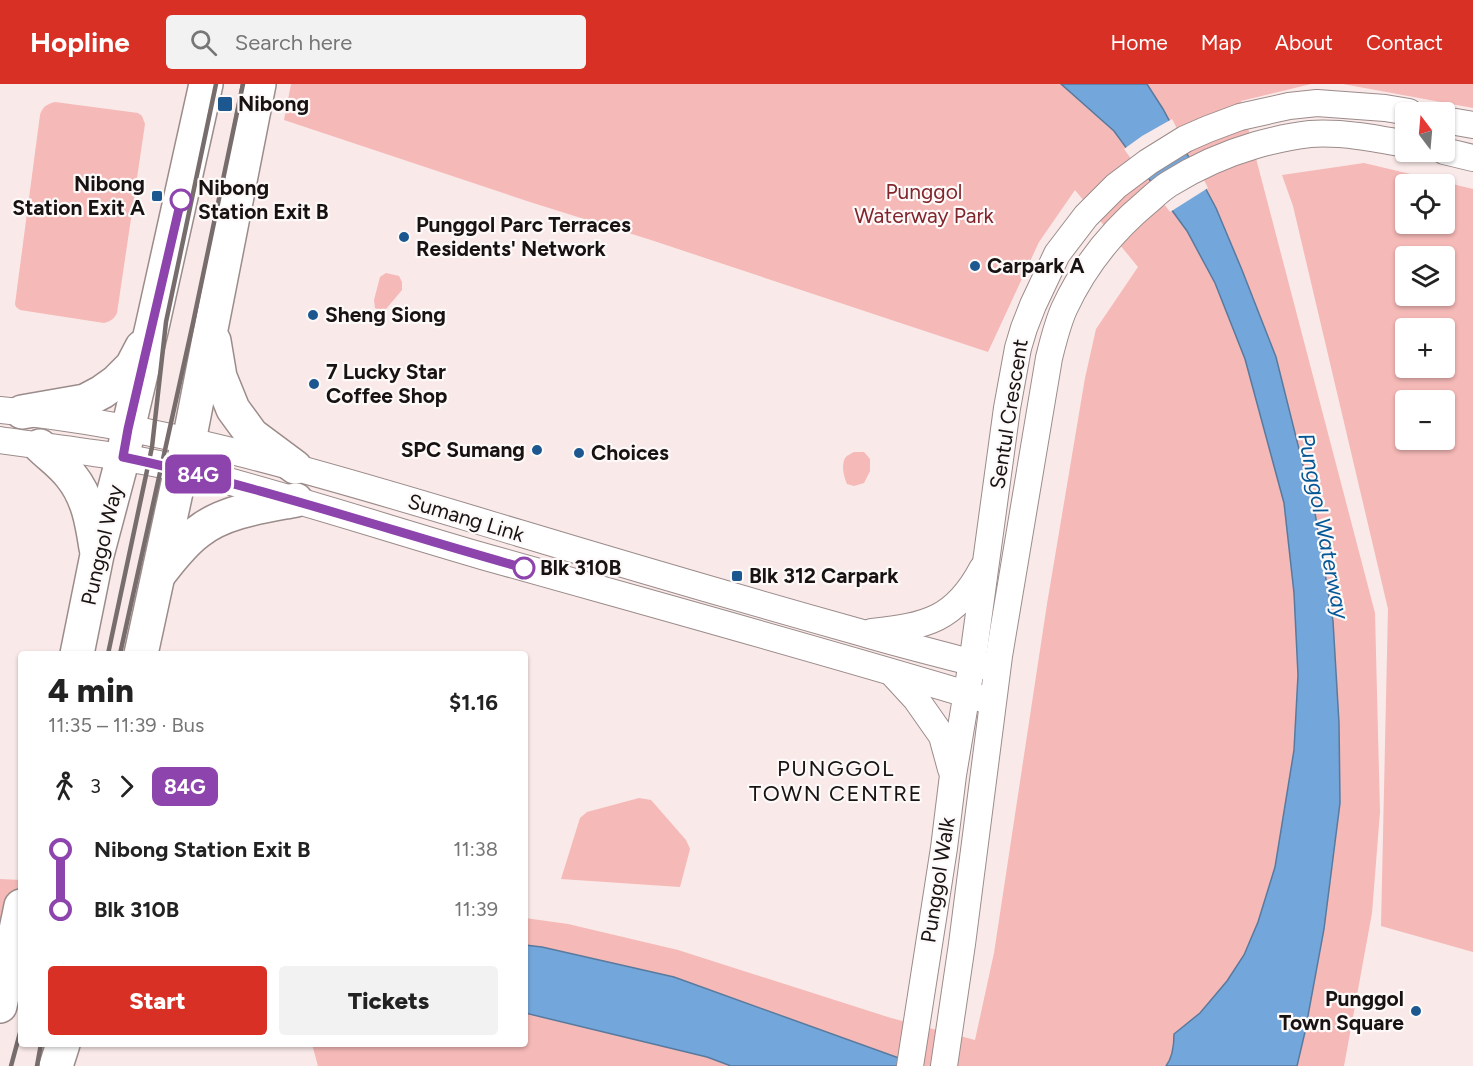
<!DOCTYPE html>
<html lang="en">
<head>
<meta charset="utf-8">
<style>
	:root { --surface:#fff; --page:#f2f2f2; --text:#222; --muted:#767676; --accent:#d93025 }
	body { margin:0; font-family:Figtree,sans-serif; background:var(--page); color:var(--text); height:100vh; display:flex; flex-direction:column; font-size:22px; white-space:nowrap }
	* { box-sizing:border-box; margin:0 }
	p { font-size:20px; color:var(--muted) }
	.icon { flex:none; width:33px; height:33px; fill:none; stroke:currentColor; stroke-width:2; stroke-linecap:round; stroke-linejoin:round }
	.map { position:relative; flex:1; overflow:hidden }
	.panel { position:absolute; left:18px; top:567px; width:510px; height:396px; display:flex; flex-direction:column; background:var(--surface); border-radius:6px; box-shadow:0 2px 4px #0004 }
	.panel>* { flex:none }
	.badge { padding:0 12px; border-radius:9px; font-size:21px; line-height:39px }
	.needle { width:39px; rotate:344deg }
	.buttons { position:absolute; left:1395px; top:18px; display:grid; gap:12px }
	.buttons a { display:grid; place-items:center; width:60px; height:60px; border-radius:6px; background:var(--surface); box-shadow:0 2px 4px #0004; font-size:30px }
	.map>.badge { position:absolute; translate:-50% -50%; box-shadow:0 0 0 3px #fff }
	.legs { display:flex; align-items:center; gap:9px; height:66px; padding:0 30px; font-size:20px }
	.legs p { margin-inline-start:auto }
	.headline { display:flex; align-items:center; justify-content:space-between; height:102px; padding:0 30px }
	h1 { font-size:33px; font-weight:800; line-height:45px }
	.button { display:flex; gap:12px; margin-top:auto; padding:12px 30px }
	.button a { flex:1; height:69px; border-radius:6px; background:var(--accent); color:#fff; font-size:24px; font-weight:800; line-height:69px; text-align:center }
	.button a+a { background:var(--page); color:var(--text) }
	ul { padding:0 30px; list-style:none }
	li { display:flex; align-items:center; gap:21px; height:60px; font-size:22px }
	li i { display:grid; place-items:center; width:9px; height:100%; margin:0 8px; background:currentColor }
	li i::after { content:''; width:15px; height:15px; margin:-8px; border:4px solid; border-radius:50%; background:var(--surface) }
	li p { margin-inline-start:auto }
	li:first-child i { background:linear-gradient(#0000 50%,currentColor 0) }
	li:last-child i { background:linear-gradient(currentColor 50%,#0000 0) }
	header { display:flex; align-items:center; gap:36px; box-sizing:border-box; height:84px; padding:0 30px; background:var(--accent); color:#fff }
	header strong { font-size:28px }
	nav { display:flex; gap:33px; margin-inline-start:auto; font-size:21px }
	.search { width:420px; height:54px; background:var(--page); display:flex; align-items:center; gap:15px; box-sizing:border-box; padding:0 21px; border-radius:6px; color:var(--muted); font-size:22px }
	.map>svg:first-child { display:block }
	.green { fill:#f5b9b7; fill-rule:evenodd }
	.water { fill:#73a6da; stroke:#587a9e; stroke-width:1.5 }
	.pier { fill:#f9e9e8 }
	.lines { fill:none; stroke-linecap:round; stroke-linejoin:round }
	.minor-casing { stroke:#9b8c8b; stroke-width:28 }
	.major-casing { stroke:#9b8c8b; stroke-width:36 }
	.minor { stroke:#fff; stroke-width:26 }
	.major { stroke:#fff; stroke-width:33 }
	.rail { stroke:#786d6d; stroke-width:4.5 }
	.line-1-casing { stroke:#fff; stroke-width:14 }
	.line-1 { stroke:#8e44ad; stroke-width:9 }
	.poi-dot { fill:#1c588f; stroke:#fdf9f9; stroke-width:2 }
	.stop-1-dot { fill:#fff; stroke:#8e44ad; stroke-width:3 }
	.labels { text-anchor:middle; stroke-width:4.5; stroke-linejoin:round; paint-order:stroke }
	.poi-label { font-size:21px; font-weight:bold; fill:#181212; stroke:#fdf9f9; text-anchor:start }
	.stop-label { font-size:21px; font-weight:bold; fill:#181212; stroke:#fdf9f9; text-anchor:start }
	.park-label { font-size:21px; fill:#7f252b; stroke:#fdf9f9 }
	.street-label { font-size:21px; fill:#181212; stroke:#fdf9f9 }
	.water-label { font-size:22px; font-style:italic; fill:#055796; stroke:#fdf9f9 }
	.neighbourhood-label { font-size:22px; letter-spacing:1.5px; fill:#181212; stroke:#fdf9f9 }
</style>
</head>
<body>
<header>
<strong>Hopline</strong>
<div class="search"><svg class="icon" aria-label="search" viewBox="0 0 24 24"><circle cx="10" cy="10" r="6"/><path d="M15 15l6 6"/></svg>Search here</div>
<nav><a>Home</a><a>Map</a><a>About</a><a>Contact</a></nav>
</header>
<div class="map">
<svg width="1473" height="982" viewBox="0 0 1473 982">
	<rect width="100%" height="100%" fill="#f9e9e8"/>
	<g class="green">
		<polygon points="291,0 1311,0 1241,17 1375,529 1380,728 1372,829 1344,982 318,982 312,960 525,960 525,834 568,840 678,866 891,934 975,956 994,869 1047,520 1085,294 1096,245 1138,183 1075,106 1039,158 988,268 651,156 530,118 284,36"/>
		<polygon points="1343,0 1473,0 1473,24"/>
		<path d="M55 18 138 29 142 32 145 40 117 229C114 235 111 237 104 239L20 226 16 223 15 220 40 31C42 23 47 20 55 18Z"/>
		<path d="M1364 79 1473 105V868L1381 842 1388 525 1293 122 1282 91ZM1406 100H1444V140H1406ZM1406 172H1444V212H1406ZM1406 244H1444V284H1406ZM1406 316H1444V356H1406Z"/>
		<polygon points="386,189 399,192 402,198 402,206 386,225 380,227 375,224 374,216 380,193"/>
		<path d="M854 368H864L870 375V387L864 399 854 402 847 400C844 393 841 382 845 374 847 371 851 370 854 368Z"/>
		<polygon points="639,714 651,716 686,756 690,765 680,803 561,795 580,734 587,728"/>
		<polygon points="0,795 21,796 21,914 0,913"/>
	</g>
	<g class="water">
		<path d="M1061 0H1147L1163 25 1216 124 1242 186 1276 273 1315 429 1333 537 1339 639 1340 719 1324 845 1305 948 1297 982H1166C1173 973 1174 962 1174 950L1200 929 1227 897 1244 871 1258 838 1275 783 1294 666 1298 591 1294 509 1284 419 1245 275 1215 199 1187 147 1114 47Z"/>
		<polygon points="525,861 542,863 674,893 921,982 731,982 707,973 525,929"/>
	</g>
	<g class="pier">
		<polygon points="1172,35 1189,67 1145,94 1124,65 1142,52"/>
		<polygon points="1192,72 1208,104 1170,128 1148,99 1182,77"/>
	</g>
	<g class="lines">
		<defs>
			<g id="minor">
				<polyline points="1444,36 1473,41"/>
				<polyline points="1444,67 1473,74"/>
				<path d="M0 326C178 343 348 398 519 449 632 483 745 516 859 548 902 561 945 571 988 583"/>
				<path d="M0 356C61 365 122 371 182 385 283 410 382 443 482 472 649 519 817 565 983 615"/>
				<path d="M872 548C926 542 955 536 982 485"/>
				<polyline points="893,590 916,615 942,652 951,685"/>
				<polyline points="910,982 944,764 953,691 974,566 1007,324 1018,264 1024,244 1033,221 1057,170 1086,132 1116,102 1148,78 1185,55 1208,45 1240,33 1289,22 1317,19 1385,24 1409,28"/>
				<path d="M944 982 962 860 999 572 1049 274C1053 258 1057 241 1064 225 1083 184 1112 147 1147 118 1154 112 1161 105 1169 100 1196 83 1225 70 1256 61 1274 56 1292 52 1310 50 1342 48 1374 54 1406 60"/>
			</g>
			<g id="major">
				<polyline points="214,257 220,293 233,325 252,351 295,383"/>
				<polyline points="22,328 85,317 102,308 116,298 132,282 142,263"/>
				<path d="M40 362C50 372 62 380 71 392 88 413 92 438 96 464"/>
				<path d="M160 489C172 474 183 459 198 448 224 427 265 422 296 416"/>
				<polyline points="77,570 97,471 123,373 128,345 152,243 206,0"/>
				<polyline points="141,570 181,385 189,357 259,0"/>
				<polyline points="0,922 21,822"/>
				<polyline points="56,982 63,960"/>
			</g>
		</defs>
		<use href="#minor" class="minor-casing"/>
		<use href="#major" class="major-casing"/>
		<use href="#minor" class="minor"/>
		<use href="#major" class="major"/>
		<g class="rail">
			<polyline points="108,570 152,363 166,238 216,0"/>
			<polyline points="120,570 193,239 243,0"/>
			<polyline points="11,982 21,945"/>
			<polyline points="37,982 41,960"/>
		</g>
	</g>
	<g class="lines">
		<defs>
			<path id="line-1" d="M181 116 128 345 123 373C259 402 391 447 524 484"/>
		</defs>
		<use href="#line-1" class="line-1-casing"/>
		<use href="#line-1" class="line-1"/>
	</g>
	<g class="poi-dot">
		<rect x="217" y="12" width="16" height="16" rx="3"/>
		<rect x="151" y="106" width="12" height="12" rx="3"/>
		<circle cx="404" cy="153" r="6"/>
		<circle cx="975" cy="182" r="6"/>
		<circle cx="313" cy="231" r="6"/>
		<circle cx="314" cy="300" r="6"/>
		<circle cx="537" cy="366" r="6"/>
		<circle cx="579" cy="369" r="6"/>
		<rect x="731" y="486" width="12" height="12" rx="3"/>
		<circle cx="1416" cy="927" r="6"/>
	</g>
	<g class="stop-1-dot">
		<circle cx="181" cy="116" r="10"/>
		<circle cx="524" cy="484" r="10"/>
	</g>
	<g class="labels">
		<g class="poi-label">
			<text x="238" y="27">Nibong</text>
			<text x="145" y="107" text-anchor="end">Nibong<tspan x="145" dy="24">Station Exit A</tspan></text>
			<text x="416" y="148">Punggol Parc Terraces<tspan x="416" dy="24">Residents' Network</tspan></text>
			<text x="987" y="189">Carpark A</text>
			<text x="325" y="238">Sheng Siong</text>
			<text x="326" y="295">7 Lucky Star<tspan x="326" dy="24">Coffee Shop</tspan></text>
			<text x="525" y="373" text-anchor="end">SPC Sumang</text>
			<text x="591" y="376">Choices</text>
			<text x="749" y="499">Blk 312 Carpark</text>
			<text x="1404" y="922" text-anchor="end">Punggol<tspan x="1404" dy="24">Town Square</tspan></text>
		</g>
		<g class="stop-label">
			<text x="198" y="111">Nibong<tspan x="198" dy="24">Station Exit B</tspan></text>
			<text x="540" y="491">Blk 310B</text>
		</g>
		<g class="park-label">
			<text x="924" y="115">Punggol<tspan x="924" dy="24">Waterway Park</tspan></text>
		</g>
		<g class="street-label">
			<text transform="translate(1009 330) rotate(-81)" y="7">Sentul Crescent</text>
			<text transform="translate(466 434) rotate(17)" y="7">Sumang Link</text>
			<text transform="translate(102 461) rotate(-77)" y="7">Punggol Way</text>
			<text transform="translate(938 796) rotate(-81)" y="7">Punggol Walk</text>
		</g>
		<g class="water-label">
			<text transform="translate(1324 442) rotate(79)" y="8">Punggol Waterway</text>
		</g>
		<g class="neighbourhood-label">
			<text x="836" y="692">PUNGGOL<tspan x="836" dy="25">TOWN CENTRE</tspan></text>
		</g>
	</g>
</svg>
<div class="buttons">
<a><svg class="needle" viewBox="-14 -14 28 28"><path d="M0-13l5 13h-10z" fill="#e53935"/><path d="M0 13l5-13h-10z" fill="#767676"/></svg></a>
<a><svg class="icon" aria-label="locate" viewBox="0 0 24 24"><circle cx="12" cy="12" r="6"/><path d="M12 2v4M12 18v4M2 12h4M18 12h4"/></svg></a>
<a><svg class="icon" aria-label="layers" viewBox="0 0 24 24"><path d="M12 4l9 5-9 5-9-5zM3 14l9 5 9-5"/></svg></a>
<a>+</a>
<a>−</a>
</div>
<b class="badge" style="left:198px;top:390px;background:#8e44ad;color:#fff">84G</b>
<section class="panel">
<div class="headline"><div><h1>4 min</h1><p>11:35 – 11:39 · Bus</p></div><b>$1.16</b></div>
<div class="legs"><svg class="icon" aria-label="walk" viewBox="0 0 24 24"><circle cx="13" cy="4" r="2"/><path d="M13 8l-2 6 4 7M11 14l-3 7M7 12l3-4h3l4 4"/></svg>3<svg class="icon" aria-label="forward" viewBox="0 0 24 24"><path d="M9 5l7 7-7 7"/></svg><b class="badge" style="background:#8e44ad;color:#fff">84G</b></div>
<ul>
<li><i style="color:#8e44ad"></i><b>Nibong Station Exit B</b><p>11:38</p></li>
<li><i style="color:#8e44ad"></i><b>Blk 310B</b><p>11:39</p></li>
</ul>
<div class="button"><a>Start</a><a>Tickets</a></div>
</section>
</div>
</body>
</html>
